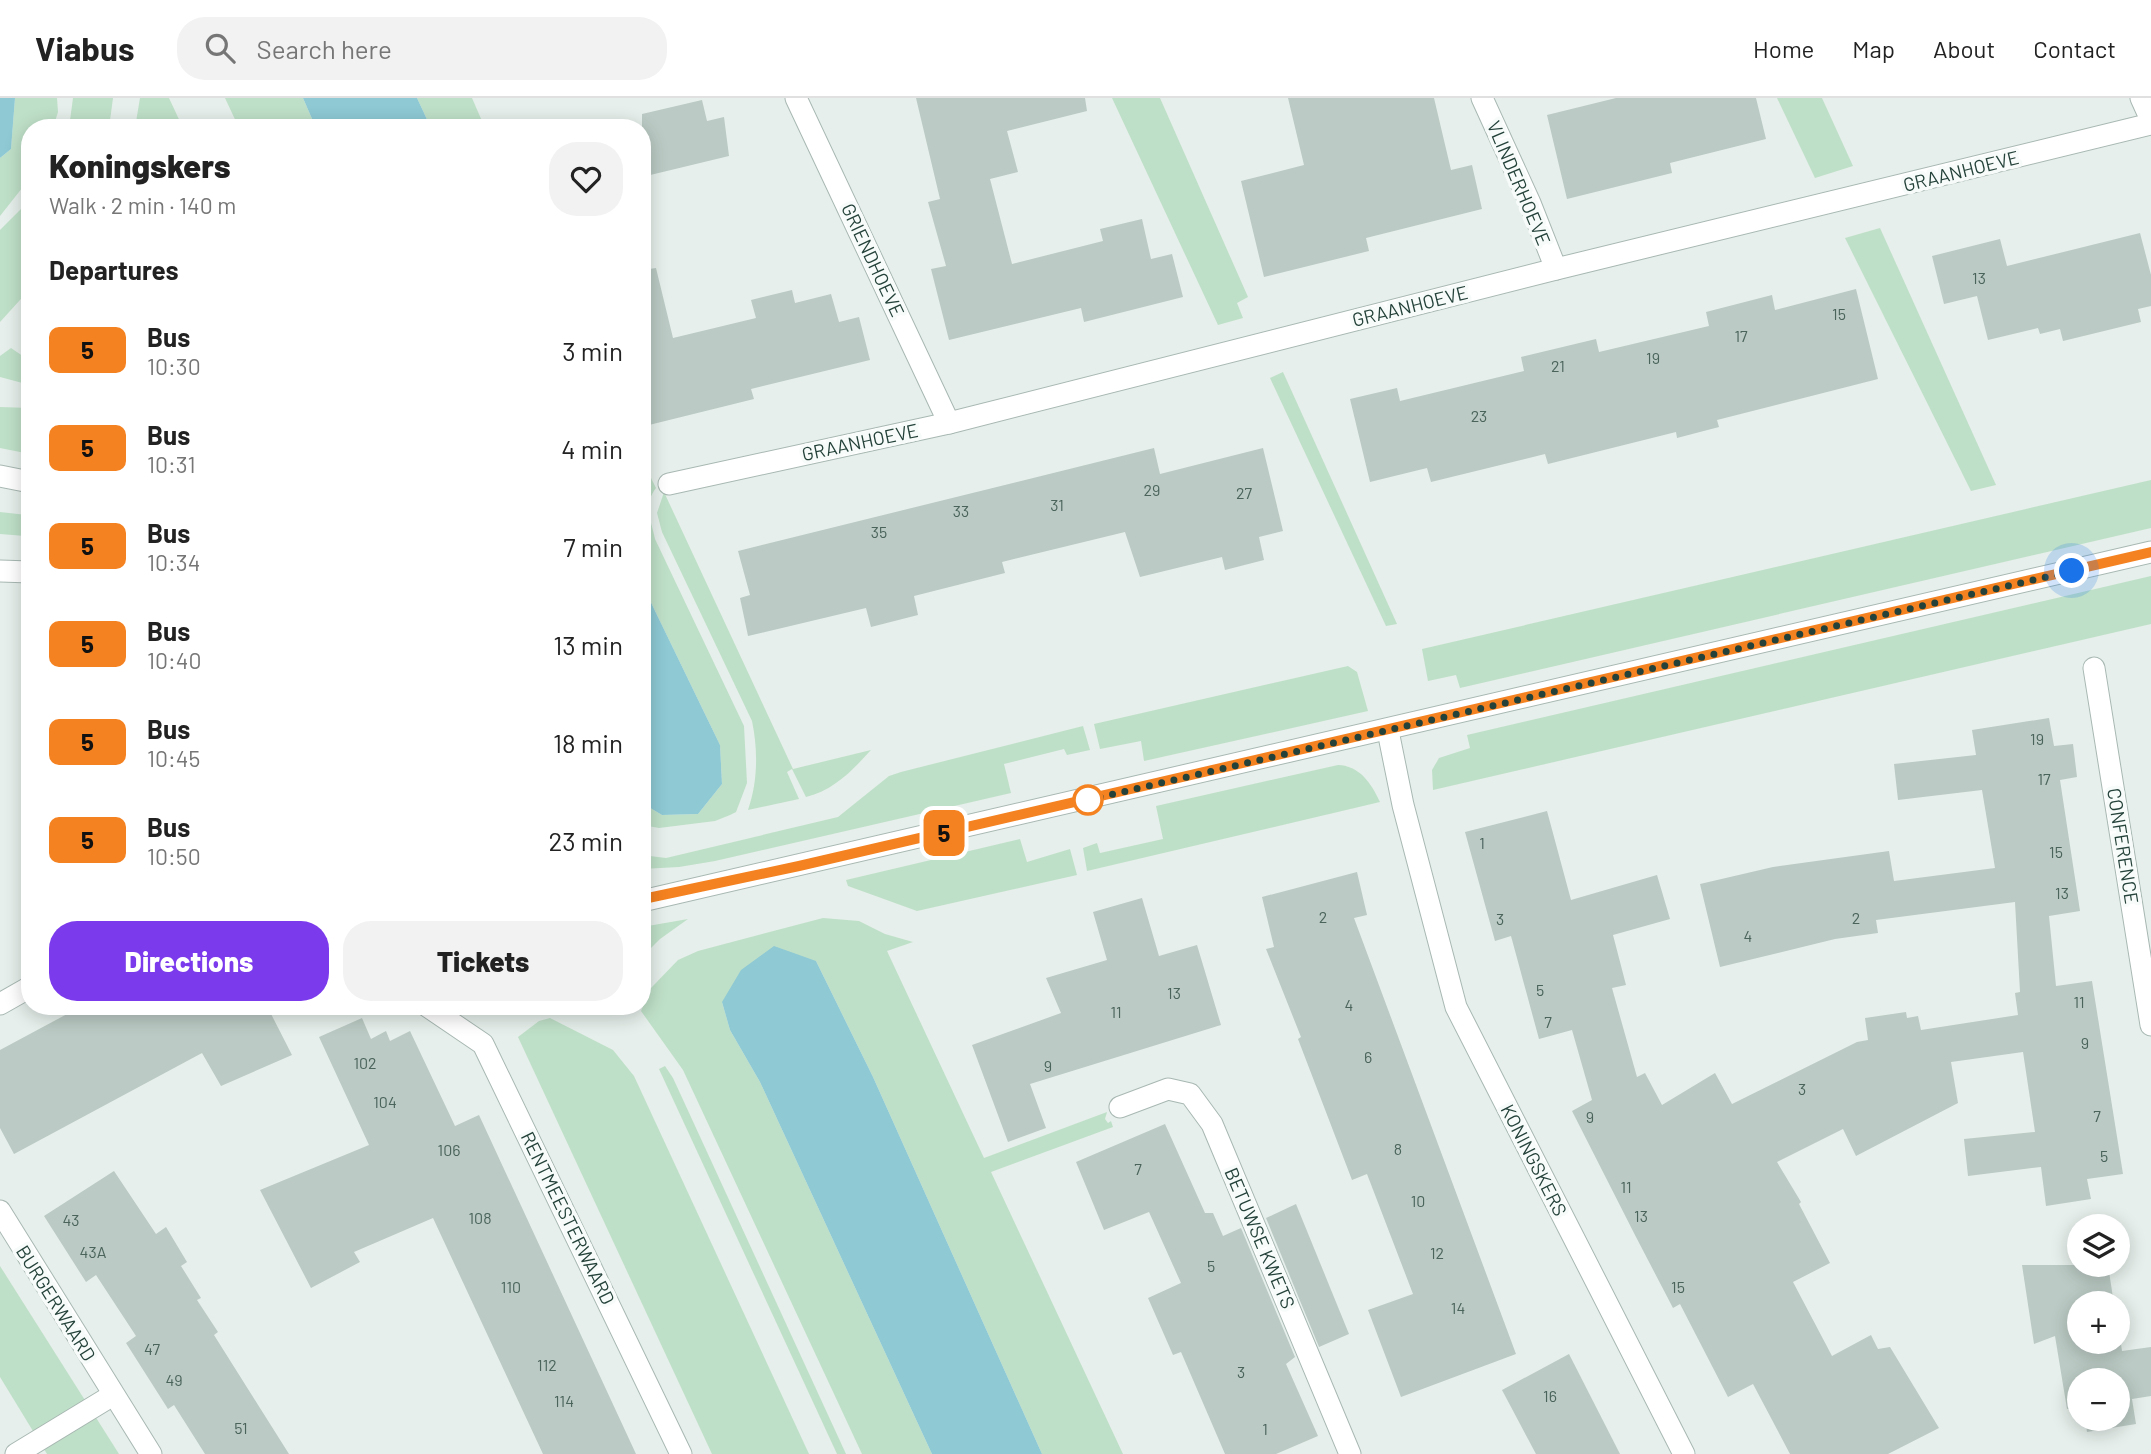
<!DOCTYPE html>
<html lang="en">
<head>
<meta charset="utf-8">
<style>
	:root { --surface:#fff; --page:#f2f2f2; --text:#222; --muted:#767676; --line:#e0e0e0; --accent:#7c3aed }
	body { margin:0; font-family:Barlow,sans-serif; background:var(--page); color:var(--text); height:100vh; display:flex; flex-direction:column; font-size:26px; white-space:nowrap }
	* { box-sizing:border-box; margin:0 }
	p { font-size:23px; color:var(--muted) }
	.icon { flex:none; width:38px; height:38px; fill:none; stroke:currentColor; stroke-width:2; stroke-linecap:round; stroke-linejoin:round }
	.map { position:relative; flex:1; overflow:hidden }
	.drawer { position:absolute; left:21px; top:21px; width:630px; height:896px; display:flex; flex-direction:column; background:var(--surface); border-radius:28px; box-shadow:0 4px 18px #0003 }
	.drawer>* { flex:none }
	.badge { padding:0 14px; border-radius:10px; font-size:24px; line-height:46px }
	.fabs { position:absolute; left:2067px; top:1116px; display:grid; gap:14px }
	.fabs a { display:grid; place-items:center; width:63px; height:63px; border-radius:50%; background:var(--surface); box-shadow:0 4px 18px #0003; font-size:35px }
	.you { position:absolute; width:35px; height:35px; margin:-18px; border:5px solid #fff; border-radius:50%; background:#1a73e8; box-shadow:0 0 0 10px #1a73e833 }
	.map>.badge { position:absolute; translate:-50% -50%; box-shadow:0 0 0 4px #fff }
	h2 { padding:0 28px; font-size:26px; line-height:63px }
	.round { display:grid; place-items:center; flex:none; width:74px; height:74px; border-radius:28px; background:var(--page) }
	.overview { display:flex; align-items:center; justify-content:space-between; height:119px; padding:0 28px }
	h1 { font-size:33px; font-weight:800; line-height:52px }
	.button { display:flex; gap:14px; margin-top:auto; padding:14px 28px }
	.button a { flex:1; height:80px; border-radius:28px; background:var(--accent); color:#fff; font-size:28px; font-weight:800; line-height:80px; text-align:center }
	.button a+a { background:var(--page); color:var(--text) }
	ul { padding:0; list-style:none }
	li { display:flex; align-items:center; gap:21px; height:98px; padding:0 28px }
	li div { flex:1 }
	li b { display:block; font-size:26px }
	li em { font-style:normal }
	li .badge { min-width:77px; font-weight:700; text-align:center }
	header { display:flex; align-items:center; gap:42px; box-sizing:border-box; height:98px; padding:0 35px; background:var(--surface); border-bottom:2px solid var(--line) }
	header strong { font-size:33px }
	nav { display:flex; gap:38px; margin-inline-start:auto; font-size:24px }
	.search { width:490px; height:63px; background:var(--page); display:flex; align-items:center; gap:18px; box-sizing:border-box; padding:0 24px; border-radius:28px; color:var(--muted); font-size:26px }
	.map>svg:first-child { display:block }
	.green { fill:#bfe0c8 }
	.water { fill:#8ec9d4 }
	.building { fill:#bbcac4 }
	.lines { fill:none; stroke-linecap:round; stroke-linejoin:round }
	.minor-casing { stroke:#a8b8b2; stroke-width:23 }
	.tertiary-casing { stroke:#a8b8b2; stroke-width:23 }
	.minor { stroke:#fff; stroke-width:21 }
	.tertiary { stroke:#fff; stroke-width:21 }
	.line-casing { stroke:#fff; stroke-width:16 }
	.line { stroke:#f58220; stroke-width:10 }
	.walk { stroke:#24423a; stroke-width:7; stroke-dasharray:0 12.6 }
	.stop-dot { fill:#fff; stroke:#f58220; stroke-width:3.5 }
	.labels { text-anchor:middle; stroke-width:7; stroke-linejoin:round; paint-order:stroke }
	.number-label { font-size:16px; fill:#4a645c }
	.street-label { font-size:19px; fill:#24423a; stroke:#f7fbf9 }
</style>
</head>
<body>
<header>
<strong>Viabus</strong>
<div class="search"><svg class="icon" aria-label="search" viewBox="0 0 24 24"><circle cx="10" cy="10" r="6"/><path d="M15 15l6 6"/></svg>Search here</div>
<nav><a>Home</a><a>Map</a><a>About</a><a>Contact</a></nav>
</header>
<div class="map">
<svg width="2151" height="1356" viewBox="0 0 2151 1356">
	<rect width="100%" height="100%" fill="#e6efeb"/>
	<g class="green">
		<polygon points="15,0 57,0 58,14 53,30 30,30 30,80 0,118 0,60 11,51"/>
		<polygon points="73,0 113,0 109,30 69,30"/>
		<polygon points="140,0 169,0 183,30 135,30"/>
		<polygon points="225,0 303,0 316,30 239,30"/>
		<polygon points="417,0 472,0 485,30 431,30"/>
		<polygon points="1112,0 1160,0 1248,199 1237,205 1243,220 1218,227"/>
		<polygon points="1777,0 1822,0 1853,68 1815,80"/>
		<polygon points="30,102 30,191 0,224 0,132"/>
		<polygon points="1880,130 1996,387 1971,393 1845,140"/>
		<polygon points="11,250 30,263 30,287 0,279 0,258"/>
		<polygon points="1283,274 1397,526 1386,528 1270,280"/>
		<polygon points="0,309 30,310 30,356 0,350"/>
		<path d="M642 362 656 390C643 407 651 422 655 441L744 628 747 685 736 714 730 717 715 723 659 730 642 727V705L662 717 698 716 722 686 720 647 642 486Z"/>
		<polygon points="2151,382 2151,430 1460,590 1456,577 1428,583 1422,551"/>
		<path d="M664 394 793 671 871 652C852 673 834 692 806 699L792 671 787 674 799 701 748 712C758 683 758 652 752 623L662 434 657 415Z"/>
		<polygon points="0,414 27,417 25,438 0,436"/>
		<polygon points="2151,478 2151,526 1433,692 1432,672 1439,660 1470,650 1467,637"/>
		<polygon points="1348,568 1357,574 1368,613 1144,663 1141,643 1100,651 1094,626"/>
		<polygon points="1083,628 1090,652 1067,657 1064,651 1004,666 1011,695 715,763 679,769 642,771 642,757 666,760 838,719 889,678 901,674"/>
		<path d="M1338 667C1360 668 1371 685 1380 704L1087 773 1083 750 1097 745 1100 755 1163 741 1156 708Z"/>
		<polygon points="1020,741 1027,764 1070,751 1077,777 917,813 848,788 846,782"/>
		<polygon points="823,820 859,823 885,836 913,844 887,853 984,1060 1107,1014 1105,1021 1108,1025 1111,1023 1113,1029 991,1074 1123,1356 1042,1356 873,979 816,863 722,904 730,932 760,984 932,1356 862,1356 683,972 641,913 651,890 678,862 698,853"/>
		<polygon points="688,821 660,841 642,859 642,829"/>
		<polygon points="550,920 613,952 634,978 809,1356 712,1356 518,939 539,923"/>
		<polygon points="665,968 673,980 846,1356 837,1356 659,971"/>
		<polygon points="0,1168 119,1356 47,1356 0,1279"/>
	</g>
	<g class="water">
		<polygon points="0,0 15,0 11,51 0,60"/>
		<polygon points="303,0 417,0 431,30 316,30"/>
		<polygon points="642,486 720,647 722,686 698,716 662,717 642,705"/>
		<polygon points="774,848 816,863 873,979 1042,1356 932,1356 760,984 730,932 722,904 741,872"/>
	</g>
	<g class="building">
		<polygon points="916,0 1085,0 1087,13 1007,33 1018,74 990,81 1012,166 1103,143 1100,131 1142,121 1151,161 1172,156 1183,199 1084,224 1081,210 949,242 931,171 946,168 928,104 940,101"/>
		<polygon points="1288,0 1434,0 1451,72 1472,67 1482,111 1366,140 1369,153 1264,179 1241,83 1304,67"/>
		<polygon points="1616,0 1756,0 1766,41 1670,65 1672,75 1567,101 1547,17"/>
		<polygon points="702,2 707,23 724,19 729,58 642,79 642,16"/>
		<polygon points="2140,135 2151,177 2151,208 2138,211 2141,224 2063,243 2060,231 2040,236 2038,230 1988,242 1977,198 1944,206 1932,158 2000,141 2007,168"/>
		<polygon points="656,170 673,240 756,220 751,202 792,192 795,205 831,196 839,224 859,219 870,262 751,291 754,301 649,327 642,300 642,172"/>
		<polygon points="1856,191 1878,281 1717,322 1719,329 1677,340 1676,334 1548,366 1545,356 1431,384 1427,370 1370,384 1350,301 1397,290 1400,303 1524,273 1521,259 1596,241 1599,254 1709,228 1706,214 1772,197 1775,212"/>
		<polygon points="1154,350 1160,376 1263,350 1283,433 1259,439 1264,462 1225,472 1222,459 1140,479 1125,434 1002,464 1005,475 914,498 918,517 871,529 866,510 748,538 740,500 750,497 738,453"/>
		<polygon points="2049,620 2054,648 2073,646 2077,679 2060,682 2080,813 2049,818 2056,888 2092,883 2123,1076 2087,1081 2091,1101 2046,1108 2041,1069 1968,1078 1964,1041 2035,1034 2023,954 1951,964 1958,1005 1856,1058 1843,1031 1777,1064 1801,1104 1799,1106 1830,1165 1793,1184 1832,1258 1871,1237 1878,1251 1890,1249 1939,1330 1888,1356 1790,1356 1753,1286 1728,1299 1680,1206 1673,1210 1636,1139 1572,1013 1592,1002 1572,932 1539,941 1511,838 1495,843 1465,734 1547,713 1571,802 1657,777 1670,821 1613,837 1626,887 1612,890 1637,979 1645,975 1662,1007 1715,975 1732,1006 1857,944 1868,942 1865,920 1906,914 1907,920 1918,918 1921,932 2018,917 2015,895 2020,894 2015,804 1876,822 1878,835 1835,841 1720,869 1700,786 1773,769 1889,753 1894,783 1995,770 1982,692 1898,702 1894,666 1976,657 1972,632"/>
		<polygon points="1357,774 1367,817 1354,820 1516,1256 1401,1299 1368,1212 1413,1196 1367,1076 1352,1082 1298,941 1301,939 1266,851 1274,849 1262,799"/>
		<polygon points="1142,800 1159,858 1197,847 1221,927 1030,986 1046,1030 1008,1044 972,947 1061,915 1046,880 1107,862 1093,814"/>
		<polygon points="82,908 267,908 292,957 221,988 202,955 14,1056 0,1030 0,952"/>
		<polygon points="362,920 371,941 386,933 390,943 410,933 455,1028 479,1017 636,1356 543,1356 433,1120 354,1154 360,1164 311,1190 260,1092 369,1047 319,939"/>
		<polygon points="1165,1026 1205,1115 1213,1115 1223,1138 1241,1130 1295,1259 1286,1266 1318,1338 1276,1356 1225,1356 1181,1254 1173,1257 1148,1200 1181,1185 1149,1114 1104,1132 1076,1064"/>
		<polygon points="114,1073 156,1136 166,1129 187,1164 181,1168 201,1200 197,1202 218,1234 214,1237 289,1356 205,1356 174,1307 168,1311 126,1245 136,1238 96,1177 86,1184 44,1118"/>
		<polygon points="1296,1106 1349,1236 1319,1249 1266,1120"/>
		<polygon points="2022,1167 2108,1167 2114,1206 2079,1206 2079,1244 2118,1244 2118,1226 2122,1253 2151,1249 2151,1298 2132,1301 2136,1326 2087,1334 2085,1321 2118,1321 2118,1283 2079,1283 2079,1309 2067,1311 2055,1238 2034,1246"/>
		<polygon points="1569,1256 1620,1356 1536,1356 1502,1292"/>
	</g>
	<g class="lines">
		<defs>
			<g id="minor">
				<polyline points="796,0 949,325"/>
				<polyline points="1482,0 1530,105 1556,171"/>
				<polyline points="2141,0 2151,22"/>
				<polyline points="669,386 949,325 1556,171 2151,26"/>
				<polyline points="0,473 30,474"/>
				<polyline points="2094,570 2151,927"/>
				<polyline points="1388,633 1403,707 1456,909 1684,1356"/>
				<polyline points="0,906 30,889"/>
				<polyline points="427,908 483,946 681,1356"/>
				<polyline points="1120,1009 1168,991 1190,996 1212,1026 1350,1356"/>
				<polyline points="0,1113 151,1356"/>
				<polyline points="16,1356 113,1297"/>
			</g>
			<g id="tertiary">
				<polyline points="0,378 30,384"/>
				<polyline points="642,803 2151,454"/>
			</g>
		</defs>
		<use href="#minor" class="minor-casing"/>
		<use href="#tertiary" class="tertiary-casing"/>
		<use href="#minor" class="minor"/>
		<use href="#tertiary" class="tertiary"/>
	</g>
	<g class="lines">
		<defs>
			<polyline id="line" points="642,798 648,800 799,768 2151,454"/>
		</defs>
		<use href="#line" class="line-casing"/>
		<use href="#line" class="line"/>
		<polyline class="walk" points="1088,702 2072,473"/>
	</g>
	<circle class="stop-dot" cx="1088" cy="702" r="14"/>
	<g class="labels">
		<g class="number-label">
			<text x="1979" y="186">13</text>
			<text x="1839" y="222">15</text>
			<text x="1741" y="244">17</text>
			<text x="1653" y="266">19</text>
			<text x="1558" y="274">21</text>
			<text x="1479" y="324">23</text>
			<text x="1152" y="398">29</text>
			<text x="1244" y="401">27</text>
			<text x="1057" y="413">31</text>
			<text x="961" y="419">33</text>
			<text x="879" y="440">35</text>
			<text x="2037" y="647">19</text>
			<text x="2044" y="687">17</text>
			<text x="1482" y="751">1</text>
			<text x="2056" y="760">15</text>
			<text x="2062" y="801">13</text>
			<text x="1323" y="825">2</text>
			<text x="1856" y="826">2</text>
			<text x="1500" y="827">3</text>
			<text x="1748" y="844">4</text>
			<text x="1540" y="898">5</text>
			<text x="1174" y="901">13</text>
			<text x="2079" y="910">11</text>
			<text x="1349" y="913">4</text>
			<text x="1116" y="920">11</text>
			<text x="1548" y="930">7</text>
			<text x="2085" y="951">9</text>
			<text x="1368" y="965">6</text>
			<text x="365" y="971">102</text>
			<text x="1048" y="974">9</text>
			<text x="1802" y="997">3</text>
			<text x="385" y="1010">104</text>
			<text x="2097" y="1024">7</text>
			<text x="1590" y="1025">9</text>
			<text x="1398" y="1057">8</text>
			<text x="449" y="1058">106</text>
			<text x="2104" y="1064">5</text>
			<text x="1138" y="1077">7</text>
			<text x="1626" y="1095">11</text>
			<text x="1418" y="1109">10</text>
			<text x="1641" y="1124">13</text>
			<text x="480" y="1126">108</text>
			<text x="71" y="1128">43</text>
			<text x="93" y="1160">43A</text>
			<text x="1437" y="1161">12</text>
			<text x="1211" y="1174">5</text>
			<text x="511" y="1195">110</text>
			<text x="1678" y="1195">15</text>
			<text x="1458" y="1216">14</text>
			<text x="152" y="1257">47</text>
			<text x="547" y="1273">112</text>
			<text x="1241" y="1280">3</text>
			<text x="174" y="1288">49</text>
			<text x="1550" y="1304">16</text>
			<text x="564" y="1309">114</text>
			<text x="241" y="1336">51</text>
			<text x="1265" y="1337">1</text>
		</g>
		<g class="street-label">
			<text transform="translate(1961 73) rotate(-14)" y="7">GRAANHOEVE</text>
			<text transform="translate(1519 85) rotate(67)" y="7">VLINDERHOEVE</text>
			<text transform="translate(873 162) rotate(65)" y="7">GRIENDHOEVE</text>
			<text transform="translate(1410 208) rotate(-14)" y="7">GRAANHOEVE</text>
			<text transform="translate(860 344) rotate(-12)" y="7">GRAANHOEVE</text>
			<text transform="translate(2123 748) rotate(81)" y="7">CONFERENCE</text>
			<text transform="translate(1534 1062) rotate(63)" y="7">KONINGSKERS</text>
			<text transform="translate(568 1120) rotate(64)" y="7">RENTMEESTERWAARD</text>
			<text transform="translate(1260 1140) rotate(67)" y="7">BETUWSE KWETS</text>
			<text transform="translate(56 1205) rotate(58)" y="7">BURGERWAARD</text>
		</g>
	</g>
</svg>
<div class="fabs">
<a><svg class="icon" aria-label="layers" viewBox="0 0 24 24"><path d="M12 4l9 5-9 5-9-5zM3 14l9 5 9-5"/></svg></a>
<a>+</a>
<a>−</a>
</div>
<div class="you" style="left:2072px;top:473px"></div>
<b class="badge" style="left:944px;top:735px;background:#f58220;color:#111">5</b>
<section class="drawer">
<div class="overview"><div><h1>Koningskers</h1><p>Walk · 2 min · 140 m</p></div><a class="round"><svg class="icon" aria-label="heart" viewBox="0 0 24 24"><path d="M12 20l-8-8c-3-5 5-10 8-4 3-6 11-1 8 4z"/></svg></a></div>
<h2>Departures</h2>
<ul>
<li><span class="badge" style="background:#f58220;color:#111">5</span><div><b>Bus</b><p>10:30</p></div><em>3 min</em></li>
<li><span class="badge" style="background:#f58220;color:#111">5</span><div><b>Bus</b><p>10:31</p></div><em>4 min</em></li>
<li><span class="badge" style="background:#f58220;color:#111">5</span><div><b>Bus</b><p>10:34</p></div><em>7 min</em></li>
<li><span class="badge" style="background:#f58220;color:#111">5</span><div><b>Bus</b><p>10:40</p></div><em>13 min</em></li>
<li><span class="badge" style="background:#f58220;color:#111">5</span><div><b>Bus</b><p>10:45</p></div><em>18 min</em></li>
<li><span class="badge" style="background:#f58220;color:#111">5</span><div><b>Bus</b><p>10:50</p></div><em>23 min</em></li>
</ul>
<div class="button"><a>Directions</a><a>Tickets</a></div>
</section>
</div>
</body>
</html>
